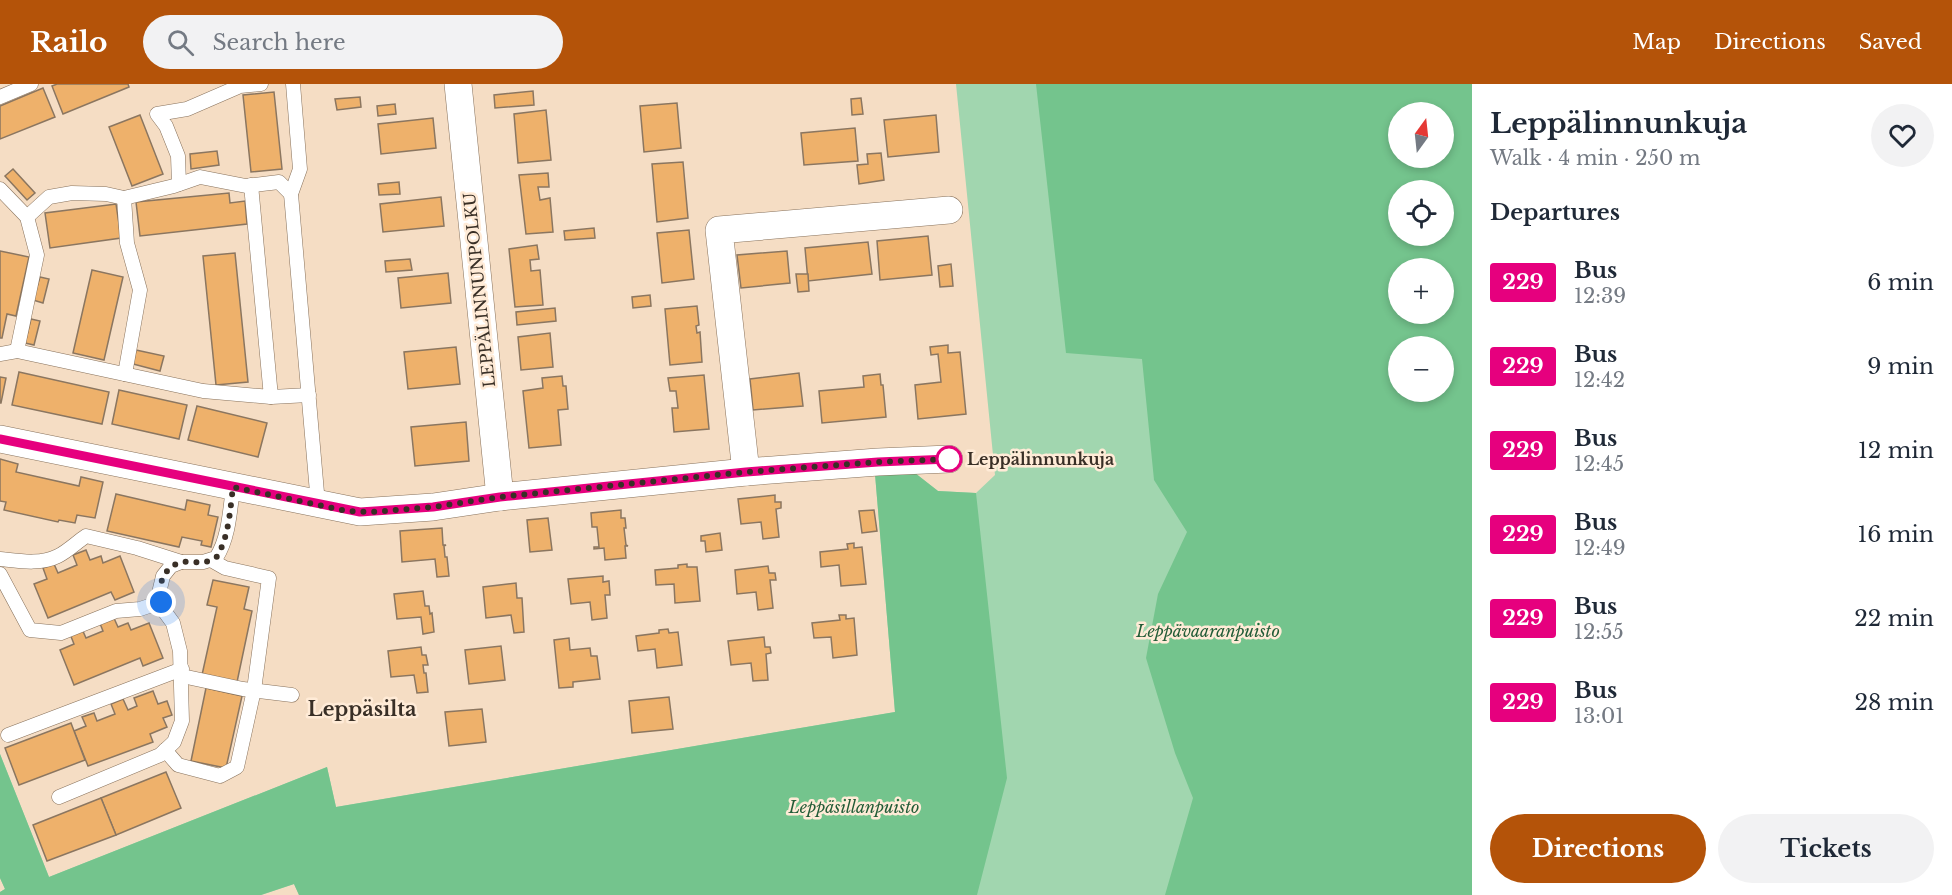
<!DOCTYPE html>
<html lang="en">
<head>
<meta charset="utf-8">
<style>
	:root { --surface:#fff; --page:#f2f2f3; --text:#1f2937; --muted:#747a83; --accent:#b45309 }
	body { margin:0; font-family:"Libre Baskerville",serif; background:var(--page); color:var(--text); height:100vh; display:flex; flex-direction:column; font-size:22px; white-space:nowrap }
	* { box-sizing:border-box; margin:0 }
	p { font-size:20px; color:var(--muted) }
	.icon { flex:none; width:33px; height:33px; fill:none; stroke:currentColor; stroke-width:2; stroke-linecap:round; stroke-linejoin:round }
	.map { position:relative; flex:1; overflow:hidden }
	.details { display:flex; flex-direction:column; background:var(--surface); width:480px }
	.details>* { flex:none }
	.badge { padding:0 12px; border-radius:4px; font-size:21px; line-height:39px }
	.needle { width:39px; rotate:15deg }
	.tools { position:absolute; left:1388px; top:18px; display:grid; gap:12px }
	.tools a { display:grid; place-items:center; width:66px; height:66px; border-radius:50%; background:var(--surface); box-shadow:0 3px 9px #0003; font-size:30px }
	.you { position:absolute; width:30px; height:30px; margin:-15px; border:4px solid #fff; border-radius:50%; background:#1a73e8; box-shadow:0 0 0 9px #1a73e833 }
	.map>.badge { position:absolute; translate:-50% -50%; box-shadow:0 0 0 3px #fff }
	h2 { padding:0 18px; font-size:22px; line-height:54px }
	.round { display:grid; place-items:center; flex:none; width:63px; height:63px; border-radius:32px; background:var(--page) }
	.headline { display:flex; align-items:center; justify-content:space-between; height:102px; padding:0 18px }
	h1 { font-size:28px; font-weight:700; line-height:45px }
	.button { display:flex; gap:12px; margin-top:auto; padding:12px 18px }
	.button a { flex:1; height:69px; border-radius:36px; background:var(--accent); color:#fff; font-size:24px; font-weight:700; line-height:69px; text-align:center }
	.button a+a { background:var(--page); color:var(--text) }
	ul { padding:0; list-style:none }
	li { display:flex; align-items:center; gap:18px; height:84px; padding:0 18px }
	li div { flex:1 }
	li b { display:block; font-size:22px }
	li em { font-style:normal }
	li .badge { min-width:66px; font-weight:700; text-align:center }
	header { display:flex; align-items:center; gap:36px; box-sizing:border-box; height:84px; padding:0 30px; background:var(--accent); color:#fff }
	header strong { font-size:28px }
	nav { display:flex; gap:33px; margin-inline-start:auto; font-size:21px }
	.search { width:420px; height:54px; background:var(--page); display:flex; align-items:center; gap:15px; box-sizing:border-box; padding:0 21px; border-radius:33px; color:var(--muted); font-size:22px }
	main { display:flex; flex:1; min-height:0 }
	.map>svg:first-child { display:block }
	.green { fill:#a1d6af; fill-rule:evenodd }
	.forest { fill:#74c48d; fill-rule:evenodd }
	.building { fill:#eeb16b; stroke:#8b7660; stroke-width:1.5 }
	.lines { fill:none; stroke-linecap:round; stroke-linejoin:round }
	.service-casing { stroke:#88725c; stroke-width:15 }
	.minor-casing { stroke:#88725c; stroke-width:28 }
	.service { stroke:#fff; stroke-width:14 }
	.minor { stroke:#fff; stroke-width:27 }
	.line-casing { stroke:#fff; stroke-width:14 }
	.line { stroke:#e6007e; stroke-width:9 }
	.walk { stroke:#392f26; stroke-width:6; stroke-dasharray:0 10.8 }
	.stop-dot { fill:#fff; stroke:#e6007e; stroke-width:3 }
	.labels { text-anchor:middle; stroke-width:5; stroke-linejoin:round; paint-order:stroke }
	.street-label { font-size:16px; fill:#392f26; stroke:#ffebd7 }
	.stop-label { font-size:16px; font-weight:bold; fill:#392f26; stroke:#ffebd7; text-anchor:start }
	.park-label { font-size:16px; font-style:italic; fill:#225c37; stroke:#ffebd7 }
	.quarter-label { font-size:20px; font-weight:bold; fill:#392f26; stroke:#ffebd7 }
</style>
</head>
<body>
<header>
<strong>Railo</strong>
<div class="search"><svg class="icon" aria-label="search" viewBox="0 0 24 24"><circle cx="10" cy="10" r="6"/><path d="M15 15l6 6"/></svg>Search here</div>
<nav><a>Map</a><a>Directions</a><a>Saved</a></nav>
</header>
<main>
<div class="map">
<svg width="1472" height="811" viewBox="0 0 1472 811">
	<rect width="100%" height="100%" fill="#f5ddc4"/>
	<path class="green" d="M956 0H1472V811H299L294 800 261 811H0V808L5 805 0 794V670L49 793 327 683 336 723 895 628 875 390 915 389 938 407 976 409 995 391ZM1398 28H1443V74H1398ZM1398 106H1443V152H1398ZM1398 184H1443V230H1398ZM1398 262H1443V308H1398Z"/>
	<g class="forest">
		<path d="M1036 0H1472V811H1165L1193 714 1175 669 1146 574 1158 510 1187 448 1154 396 1142 275 1066 269ZM1398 28H1443V74H1398ZM1398 106H1443V152H1398ZM1398 184H1443V230H1398ZM1398 262H1443V308H1398Z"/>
		<polygon points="915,389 938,407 976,409 1007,694 977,811 299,811 294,800 261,811 0,811 0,808 5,805 0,794 0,670 49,793 327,683 336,723 895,628 875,390"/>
	</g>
	<g class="building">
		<polygon points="57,0 128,0 129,3 63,30 52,2"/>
		<polygon points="43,4 55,33 0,55 0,22"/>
		<polygon points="533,7 534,21 495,24 494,11"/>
		<polygon points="274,8 282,85 251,88 243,11"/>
		<polygon points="360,13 361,23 337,26 335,15"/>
		<polygon points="861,14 863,30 852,31 851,15"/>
		<polygon points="677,19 681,64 644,68 640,22"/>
		<polygon points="395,20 396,30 378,32 377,22"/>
		<polygon points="546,26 551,76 518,79 514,30"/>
		<polygon points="140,31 163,90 132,102 109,43"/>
		<polygon points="936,31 939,68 888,73 884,36"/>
		<polygon points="433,34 436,64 381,70 378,40"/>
		<polygon points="855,44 858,77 804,81 801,49"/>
		<polygon points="217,67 219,81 191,85 190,70"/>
		<polygon points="881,69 884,96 859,100 857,81 868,80 867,70"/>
		<polygon points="683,78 688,134 657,138 652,80"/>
		<polygon points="13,85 35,109 27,116 5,92"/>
		<polygon points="548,89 549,103 538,103 540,116 550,114 553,148 526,150 519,91"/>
		<polygon points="399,98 400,110 379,111 378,100"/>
		<polygon points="229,109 230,119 245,117 247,140 140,152 136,118"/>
		<polygon points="441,113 444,142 383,148 380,120"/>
		<polygon points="116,120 121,154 50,164 45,129"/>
		<polygon points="594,144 595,154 565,156 564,147"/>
		<polygon points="689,146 694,195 662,199 657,149"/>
		<polygon points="928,152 932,191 880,196 877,157"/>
		<polygon points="868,158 872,190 808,197 805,164"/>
		<polygon points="537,161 539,175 530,176 531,187 540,186 543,221 515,223 509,165"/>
		<polygon points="0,167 29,173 16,232 7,230 2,254 0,254"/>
		<polygon points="787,167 790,199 741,204 737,171"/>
		<polygon points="235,169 248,298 216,301 203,172"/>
		<polygon points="410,175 412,186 386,188 385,177"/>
		<polygon points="951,180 953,202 940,203 938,182"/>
		<polygon points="92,186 123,193 104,276 73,269"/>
		<polygon points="448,189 451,219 401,224 398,194"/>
		<polygon points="796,190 808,190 809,207 798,208"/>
		<polygon points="40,193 49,195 43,219 33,216"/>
		<polygon points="650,211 651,222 633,224 632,213"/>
		<polygon points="697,222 699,241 696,242 697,249 700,248 702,278 670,281 665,225"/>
		<polygon points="555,224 556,237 517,241 516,228"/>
		<polygon points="31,235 40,237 34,261 25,259"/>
		<polygon points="550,249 553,283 521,286 518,253"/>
		<polygon points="948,261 948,269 960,268 966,330 918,335 915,301 941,298 938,270 931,271 930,263"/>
		<polygon points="456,263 460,300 408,305 404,268"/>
		<polygon points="136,266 164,272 160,287 133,280"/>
		<polygon points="19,288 109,308 102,340 12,321"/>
		<polygon points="799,289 803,322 753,326 750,295"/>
		<polygon points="880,290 881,301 883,301 886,333 822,339 819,307 864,303 863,292"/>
		<polygon points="704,291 709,345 674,348 672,324 678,324 676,307 670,307 668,294"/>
		<polygon points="562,292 563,302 566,302 568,325 558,326 561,361 529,364 523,307 543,304 542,294"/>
		<polygon points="0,293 6,294 1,319 0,319"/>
		<polygon points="119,306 187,321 179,355 112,340"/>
		<polygon points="197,322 267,339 258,373 188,356"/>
		<polygon points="466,338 469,377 415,382 411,343"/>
		<polygon points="0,375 18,380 16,388 79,402 81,393 103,398 95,434 77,431 75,439 59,436 58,438 4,426 6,418 0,417"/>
		<polygon points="116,410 185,426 187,416 210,421 208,431 218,433 211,463 201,461 202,457 182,453 179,463 107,447"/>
		<polygon points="775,411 775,418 781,418 781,424 776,425 779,453 763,455 761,438 741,440 738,415"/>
		<polygon points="621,426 621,434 625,434 626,444 624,444 626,461 628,462 625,462 626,474 605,476 604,464 594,465 594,463 599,463 597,443 592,443 591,429"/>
		<polygon points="874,426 877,447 862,449 859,427"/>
		<polygon points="548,434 552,466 530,468 527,436"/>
		<polygon points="442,444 443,461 446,461 444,462 445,473 447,473 449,492 437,493 435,475 402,478 400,447"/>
		<polygon points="720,449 722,466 706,468 705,457 701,457 701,452"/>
		<polygon points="854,459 854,464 862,463 866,500 841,502 839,481 821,483 820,468 848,465 847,460"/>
		<polygon points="86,466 90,476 101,472 103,479 120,472 134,508 115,516 111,508 48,534 34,500 47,495 43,484 54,480 58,489 77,481 73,471"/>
		<polygon points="687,480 687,483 697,483 700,517 675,519 674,500 656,501 655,486 678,484 678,481"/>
		<polygon points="768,482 769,489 775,489 776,496 770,496 773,524 758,526 756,508 737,510 735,486"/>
		<polygon points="603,492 603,498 609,497 610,511 605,511 607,534 592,536 590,518 571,520 568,495"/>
		<polygon points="213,496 249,503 244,525 252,527 237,598 202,591 217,523 207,521"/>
		<polygon points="516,499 517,514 522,514 524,548 514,549 511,531 486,534 483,503"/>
		<polygon points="423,507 425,522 429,522 430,530 432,529 434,548 423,550 421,533 397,535 394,510"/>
		<polygon points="839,531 846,531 846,535 854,534 857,571 833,574 831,553 814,554 812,539 840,536"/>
		<polygon points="113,532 118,543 128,539 131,546 149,539 163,574 143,582 140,574 74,601 60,566 74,560 70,550 82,545 86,554 103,547 99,537"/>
		<polygon points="668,545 669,549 678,548 682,581 657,584 655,565 638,567 636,552 659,549 659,546"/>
		<polygon points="764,553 765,563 770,563 771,569 766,570 768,596 753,597 751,579 731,581 728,557"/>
		<polygon points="569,554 570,566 590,564 591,572 597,572 600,595 573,598 573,603 559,604 554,556"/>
		<polygon points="501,562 505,596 469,600 465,566"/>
		<polygon points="421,563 422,571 426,571 428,581 423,581 424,589 426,589 428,608 417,609 414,591 391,593 388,567"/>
		<polygon points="206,604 242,612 226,684 191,677"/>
		<polygon points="153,607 158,620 167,617 172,631 163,634 167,643 150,650 153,658 88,682 74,647 86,642 82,633 94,629 97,637 115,630 111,620 123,615 128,626 137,622 134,614"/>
		<polygon points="669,613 673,645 632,649 629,617"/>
		<polygon points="482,625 486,658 449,662 445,628"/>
		<polygon points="71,639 85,676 19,701 5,664"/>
		<polygon points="166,688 181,724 116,751 101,714"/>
		<polygon points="101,714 116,751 47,777 33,741"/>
	</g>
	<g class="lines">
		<defs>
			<g id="service">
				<polyline points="293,0 300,85 291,110 318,420"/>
				<polyline points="0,13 31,0"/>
				<polyline points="179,100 178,72 166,42 157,30 187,25 240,2 261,0"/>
				<polyline points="0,105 27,133 37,171 17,267"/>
				<polyline points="124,114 127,159 140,206 125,290"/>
				<polyline points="27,133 49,113 72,109 106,110 124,114 174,102 200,93 246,102 279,98 291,110"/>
				<polyline points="0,270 17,267 203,307 271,313 251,101"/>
				<polyline points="271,313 309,311"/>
				<path d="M0 475C19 477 40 481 58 472 68 467 77 458 86 452L137 464 181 478"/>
				<polyline points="0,490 30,546 61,549 116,527 140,525 161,518"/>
				<polyline points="182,592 243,605 292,611"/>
				<polyline points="8,651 182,585"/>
				<polyline points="165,666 178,681 220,692 237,683 254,606 269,494 225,484 211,476"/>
				<path d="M59 713 160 671 174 658 182 637 180 567 173 539 162 524 159 509 163 492 171 482 181 478H203L216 474C229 454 230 426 233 403"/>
			</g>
			<g id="minor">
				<polyline points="458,0 500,413"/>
				<polyline points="0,355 360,428 433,423 500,413 746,388 878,378 949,375"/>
				<polyline points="746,388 719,146 949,126"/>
			</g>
		</defs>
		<use href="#service" class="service-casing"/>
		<use href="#minor" class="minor-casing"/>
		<use href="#service" class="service"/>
		<use href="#minor" class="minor"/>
	</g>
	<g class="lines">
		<defs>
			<polyline id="line" points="0,355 360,428 433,423 500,413 746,388 878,378 949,375"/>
		</defs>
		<use href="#line" class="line-casing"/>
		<use href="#line" class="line"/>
		<path class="walk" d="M161 518C157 503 163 484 179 479 186 476 195 479 203 478 207 478 212 476 216 474 229 454 230 426 233 403L347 427 371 428 433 423 500 413 746 388 878 378 949 375"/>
	</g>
	<circle class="stop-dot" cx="949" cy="375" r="12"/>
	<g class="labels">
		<g class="street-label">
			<text transform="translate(479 206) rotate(-96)" y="6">LEPPÄLINNUNPOLKU</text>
		</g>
		<g class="stop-label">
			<text x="967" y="381">Leppälinnunkuja</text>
		</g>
		<g class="park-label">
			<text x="1208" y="553">Leppävaaranpuisto</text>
			<text x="854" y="729">Leppäsillanpuisto</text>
		</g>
		<g class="quarter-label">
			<text x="362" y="632">Leppäsilta</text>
		</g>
	</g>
</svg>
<div class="tools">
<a><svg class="needle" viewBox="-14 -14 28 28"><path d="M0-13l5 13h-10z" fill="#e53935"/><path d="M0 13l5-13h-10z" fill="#747a83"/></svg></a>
<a><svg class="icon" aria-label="locate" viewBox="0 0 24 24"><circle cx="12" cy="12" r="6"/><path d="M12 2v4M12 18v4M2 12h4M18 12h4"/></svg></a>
<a>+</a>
<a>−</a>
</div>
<div class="you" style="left:161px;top:518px"></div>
</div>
<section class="details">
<div class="headline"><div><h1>Leppälinnunkuja</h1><p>Walk · 4 min · 250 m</p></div><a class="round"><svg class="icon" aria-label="heart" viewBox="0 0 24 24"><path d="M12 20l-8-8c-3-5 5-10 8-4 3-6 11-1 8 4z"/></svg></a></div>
<h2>Departures</h2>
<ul>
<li><span class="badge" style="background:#e6007e;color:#fff">229</span><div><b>Bus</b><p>12:39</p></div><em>6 min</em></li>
<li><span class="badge" style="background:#e6007e;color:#fff">229</span><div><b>Bus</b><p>12:42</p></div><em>9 min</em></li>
<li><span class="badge" style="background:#e6007e;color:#fff">229</span><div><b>Bus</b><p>12:45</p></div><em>12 min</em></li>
<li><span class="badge" style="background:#e6007e;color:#fff">229</span><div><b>Bus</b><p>12:49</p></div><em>16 min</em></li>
<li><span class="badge" style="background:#e6007e;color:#fff">229</span><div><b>Bus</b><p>12:55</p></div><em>22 min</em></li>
<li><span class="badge" style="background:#e6007e;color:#fff">229</span><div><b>Bus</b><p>13:01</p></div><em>28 min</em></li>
</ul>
<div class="button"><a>Directions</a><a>Tickets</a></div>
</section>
</main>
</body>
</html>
